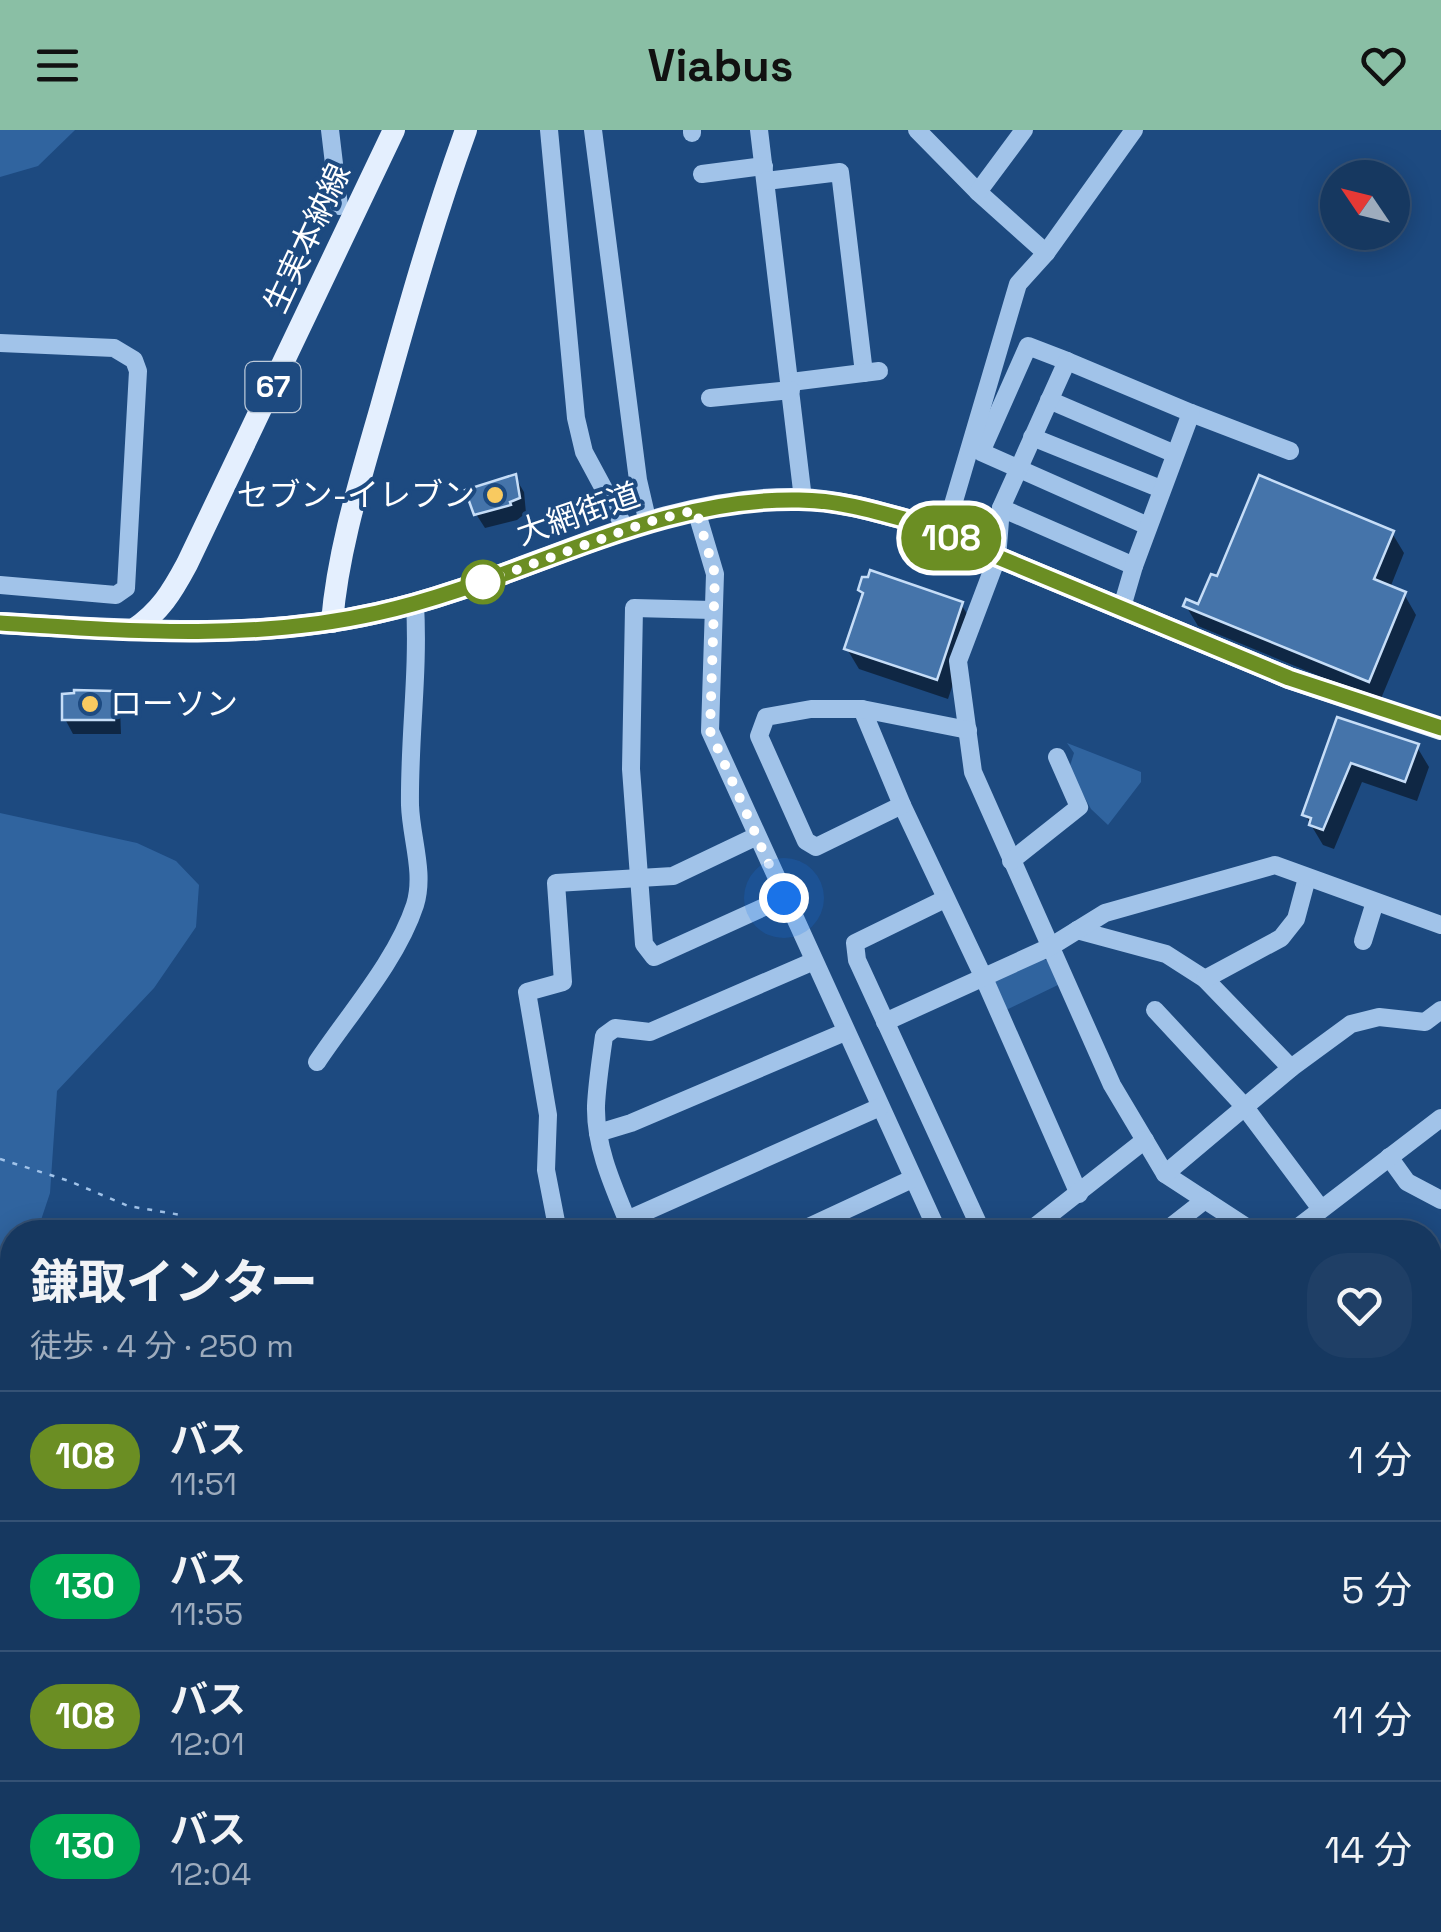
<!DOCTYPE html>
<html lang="ja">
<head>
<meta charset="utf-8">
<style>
	:root { --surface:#163860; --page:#1f3f66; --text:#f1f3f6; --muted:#9eacbd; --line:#355275; --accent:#8abfa5 }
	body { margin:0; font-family:"Space Grotesk","Noto Sans JP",sans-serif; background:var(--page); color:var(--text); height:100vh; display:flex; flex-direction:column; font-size:38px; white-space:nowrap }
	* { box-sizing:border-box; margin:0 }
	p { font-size:32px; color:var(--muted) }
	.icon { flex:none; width:55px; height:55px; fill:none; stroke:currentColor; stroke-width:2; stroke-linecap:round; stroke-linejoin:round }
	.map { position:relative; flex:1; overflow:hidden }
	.panel { position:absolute; left:0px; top:1090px; width:1442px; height:712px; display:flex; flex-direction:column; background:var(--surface); border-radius:40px 40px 0 0; box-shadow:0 5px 25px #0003,0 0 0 2px var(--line) }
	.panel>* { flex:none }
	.badge { padding:0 20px; border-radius:32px; font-size:35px; line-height:65px }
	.needle { width:65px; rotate:305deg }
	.fabs { position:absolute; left:1320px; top:30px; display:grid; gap:20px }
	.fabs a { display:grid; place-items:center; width:90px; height:90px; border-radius:50%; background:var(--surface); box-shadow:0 5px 25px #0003,0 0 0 2px var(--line); font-size:50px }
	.you { position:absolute; width:50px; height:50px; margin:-25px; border:8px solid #fff; border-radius:50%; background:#1a73e8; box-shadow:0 0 0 15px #1a73e833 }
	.map>.badge { position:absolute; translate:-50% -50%; box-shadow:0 0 0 5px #fff }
	.round { display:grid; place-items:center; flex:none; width:105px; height:105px; border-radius:40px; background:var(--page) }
	.head { display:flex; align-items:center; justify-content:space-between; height:170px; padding:0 30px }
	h1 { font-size:48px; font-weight:700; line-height:75px }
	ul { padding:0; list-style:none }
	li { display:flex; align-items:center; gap:30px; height:130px; padding:0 30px; border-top:2px solid var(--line) }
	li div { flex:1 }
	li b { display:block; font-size:38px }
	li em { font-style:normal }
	li .badge { min-width:110px; font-weight:700; text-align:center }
	header { display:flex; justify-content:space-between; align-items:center; height:130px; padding:0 30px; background:var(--accent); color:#111; font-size:45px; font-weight:700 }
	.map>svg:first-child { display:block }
	.green { fill:#30649f }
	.shadow { fill:#0007 }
	.building { fill:#4574aa; stroke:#c6ddf7; stroke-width:2.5 }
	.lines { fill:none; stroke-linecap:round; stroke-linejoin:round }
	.path { stroke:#a1c3e9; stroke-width:2.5; stroke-dasharray:5 8; stroke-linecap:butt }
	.minor { stroke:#a1c3e9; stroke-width:18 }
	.major { stroke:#e4effe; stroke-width:22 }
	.line-casing { stroke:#fff; stroke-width:22 }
	.line { stroke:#6b8e23; stroke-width:15 }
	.walk { stroke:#fff; stroke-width:10; stroke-dasharray:0 18 }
	.poi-dot { fill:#f9ca60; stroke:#1d4a80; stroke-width:4 }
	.stop-dot { fill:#fff; stroke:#6b8e23; stroke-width:5 }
	.labels { text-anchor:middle; stroke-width:8; stroke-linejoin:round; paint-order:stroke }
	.shield { fill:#1d4a80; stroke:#bbc9d9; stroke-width:2.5 }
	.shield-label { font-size:30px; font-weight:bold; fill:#fff }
	.street-label { font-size:32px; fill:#fff; stroke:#1d4a80 }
	.poi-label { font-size:32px; fill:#fff; stroke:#1d4a80; text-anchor:end }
</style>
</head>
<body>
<header><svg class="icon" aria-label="menu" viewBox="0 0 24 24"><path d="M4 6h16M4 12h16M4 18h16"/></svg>Viabus<svg class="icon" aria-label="heart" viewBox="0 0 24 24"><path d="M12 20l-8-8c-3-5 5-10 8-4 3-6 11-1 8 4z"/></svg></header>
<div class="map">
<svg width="1441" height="1802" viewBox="0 0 1441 1802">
	<rect width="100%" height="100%" fill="#1d4a80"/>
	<g class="green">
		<polygon points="0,0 75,0 38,36 0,47"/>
		<polygon points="1067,613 1141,642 1141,652 1108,695 1091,679 1069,639 1074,623"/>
		<polygon points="0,683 137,713 176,731 199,755 196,797 154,858 57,961 50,1063 37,1102 12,1102 12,1176 0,1214"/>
		<polygon points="1040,828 1049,831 1060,854 1004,881 994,849"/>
		<polygon points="12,1654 12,1790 90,1790 64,1802 0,1802 0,1694"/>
		<polygon points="409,1790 655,1790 675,1802 404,1802"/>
		<polygon points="767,1790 1146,1790 1143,1802 787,1802"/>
	</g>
	<g class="shadow">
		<polygon points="515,347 524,362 526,383 517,390 485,398 476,384"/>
		<polygon points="1392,403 1404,423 1390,458 1404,464 1416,485 1380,571 1198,496 1186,476 1200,477 1218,449"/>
		<polygon points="860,460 961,474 973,494 948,569 859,539 847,519 865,467"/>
		<polygon points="112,564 120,578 121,604 73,604 65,589"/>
		<polygon points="1338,590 1417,617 1429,637 1417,671 1362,652 1334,719 1323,715 1305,685"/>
	</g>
	<g class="building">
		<polygon points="516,344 520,368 510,372 511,375 474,385 465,360"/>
		<polygon points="1259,345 1394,401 1374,449 1406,462 1369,552 1183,476 1186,469 1198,474 1211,444 1217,446"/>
		<polygon points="870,440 963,472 937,550 844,519 863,463 858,460 862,447 868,447"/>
		<polygon points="74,560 113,561 114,590 62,590 62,564 74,563"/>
		<polygon points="1337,587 1419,614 1405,652 1351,633 1323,700 1309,695 1311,688 1302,685"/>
	</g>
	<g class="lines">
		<g class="path">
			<polyline points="0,1029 69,1051 128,1076 181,1085"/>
			<polyline points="973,1790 980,1802"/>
			<polyline points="42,1802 69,1790"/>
			<polyline points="395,1802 398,1790"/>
		</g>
		<g class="minor">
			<polyline points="330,0 339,76"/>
			<polyline points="549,0 576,288 584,322 626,400"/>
			<polyline points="593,0 638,350 648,393"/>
			<polyline points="692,0 692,3"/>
			<polyline points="759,0 803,369"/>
			<polyline points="917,0 978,62 1046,123"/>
			<polyline points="702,44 764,36"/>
			<polyline points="766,51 840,42 864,243"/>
			<polyline points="978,62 1024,0"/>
			<polyline points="0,213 114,218 134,230 138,241 126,458 116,465 0,455"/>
			<polyline points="1067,231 1028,216 981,322 1148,396"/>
			<polyline points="791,252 879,241"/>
			<polyline points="710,268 791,260"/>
			<polyline points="1049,270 1175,324"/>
			<polyline points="1191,283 1290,321"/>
			<polyline points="1032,307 1161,359"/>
			<polyline points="1001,378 1134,436"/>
			<polyline points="696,380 715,444 710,601 938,1102"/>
			<polyline points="944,405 1018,154 1046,123 1134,0"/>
			<polyline points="1122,477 1134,436 1191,283 1067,231 1001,378 997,428 958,531 973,642 1112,955 1165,1044 1254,1102"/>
			<polyline points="712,480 634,478 631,639 644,814 654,827 784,768"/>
			<polyline points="862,579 902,675 983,846 1079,1064"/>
			<polyline points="902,675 816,717 806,711 759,606 766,587 811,579 862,579 968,600"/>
			<polyline points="1011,731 1079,677 1057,627"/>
			<polyline points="945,769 855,813 857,830 982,1102"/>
			<polyline points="1077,800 1166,824 1205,849 1291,938"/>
			<polyline points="1363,811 1375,772"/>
			<polyline points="1205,849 1281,808 1296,789 1307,748"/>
			<polyline points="1155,880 1244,976 1321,1079"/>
			<polyline points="885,892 1050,817 1105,783 1275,735 1441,795"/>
			<path d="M317 932C349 884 397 830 415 775 425 743 411 708 410 675 409 608 419 542 415 474"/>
			<polyline points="598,1003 631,993 845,902"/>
			<polyline points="1389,1027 1407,1052 1441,1070"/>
			<polyline points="1165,1044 1291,938 1351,894 1379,887 1425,892 1441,880"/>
			<polyline points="627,1090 880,977"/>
			<polyline points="558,1102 546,1040 548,985 527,862 563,852 556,753 673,746 757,706"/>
			<path d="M632 1102C616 1062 595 1020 596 976 597 953 601 929 604 906L615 898 650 902 814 831"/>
			<polyline points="798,1102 912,1049"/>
			<polyline points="1028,1102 1145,1010"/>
			<polyline points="1164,1102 1205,1070"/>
			<polyline points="1292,1102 1441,988"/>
			<polyline points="1430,1157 1441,1159"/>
			<polyline points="0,1342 12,1349"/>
			<polyline points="0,1373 12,1381"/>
			<polyline points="1430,1556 1441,1546"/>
			<polyline points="1430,1636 1441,1632"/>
			<polyline points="1430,1725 1441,1721"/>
			<polyline points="691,1790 710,1802"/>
			<polyline points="728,1790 748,1802"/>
			<polyline points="1212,1790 1222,1802"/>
			<polyline points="1228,1802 1259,1790"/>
		</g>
		<g class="major">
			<path d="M332 492C338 419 361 347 381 277 407 184 433 91 466 0"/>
			<path d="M0 493C126 500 253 511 377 483 519 452 651 366 799 369 837 370 875 381 911 391L1289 548 1441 599"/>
			<path d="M133 500C160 482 172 462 187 434L394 0"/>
			<polyline points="0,1649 12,1608"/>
		</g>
	</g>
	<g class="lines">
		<defs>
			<path id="line" d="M0 493C125 501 254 511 377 483 519 452 651 367 799 370 837 370 875 381 911 391L1289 548 1441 598"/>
		</defs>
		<use href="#line" class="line-casing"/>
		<use href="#line" class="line"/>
		<polyline class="walk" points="483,452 648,392 696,380 715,444 710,601 784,768"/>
	</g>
	<g class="poi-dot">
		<circle cx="495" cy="365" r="10"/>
		<circle cx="90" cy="574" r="10"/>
	</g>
	<circle class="stop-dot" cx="483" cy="452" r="20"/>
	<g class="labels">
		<rect class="shield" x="245.5" y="232" width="55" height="50" rx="8"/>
		<g class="shield-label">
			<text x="273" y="267">67</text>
		</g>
		<g class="street-label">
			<text transform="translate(307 108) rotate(-65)" y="11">生実本納線</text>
			<text transform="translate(578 384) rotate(-19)" y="11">大網街道</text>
		</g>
		<g class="poi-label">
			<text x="475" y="376">セブン-イレブン</text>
			<text x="110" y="585" text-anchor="start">ローソン</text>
		</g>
	</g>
</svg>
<div class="fabs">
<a><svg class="needle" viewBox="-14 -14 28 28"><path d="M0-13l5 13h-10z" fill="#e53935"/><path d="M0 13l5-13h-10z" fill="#9eacbd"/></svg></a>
</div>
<div class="you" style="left:784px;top:768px"></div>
<b class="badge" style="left:951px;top:408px;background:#6b8e23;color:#fff">108</b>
<section class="panel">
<div class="head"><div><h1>鎌取インター</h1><p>徒歩 · 4 分 · 250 m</p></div><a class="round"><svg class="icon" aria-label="heart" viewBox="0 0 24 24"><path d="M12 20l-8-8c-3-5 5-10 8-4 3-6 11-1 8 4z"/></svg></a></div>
<ul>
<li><span class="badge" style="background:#6b8e23;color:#fff">108</span><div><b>バス</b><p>11:51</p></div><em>1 分</em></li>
<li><span class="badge" style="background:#00a651;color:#fff">130</span><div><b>バス</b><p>11:55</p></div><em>5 分</em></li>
<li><span class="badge" style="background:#6b8e23;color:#fff">108</span><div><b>バス</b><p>12:01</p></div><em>11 分</em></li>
<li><span class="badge" style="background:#00a651;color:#fff">130</span><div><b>バス</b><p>12:04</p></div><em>14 分</em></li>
</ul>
</section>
</div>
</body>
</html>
